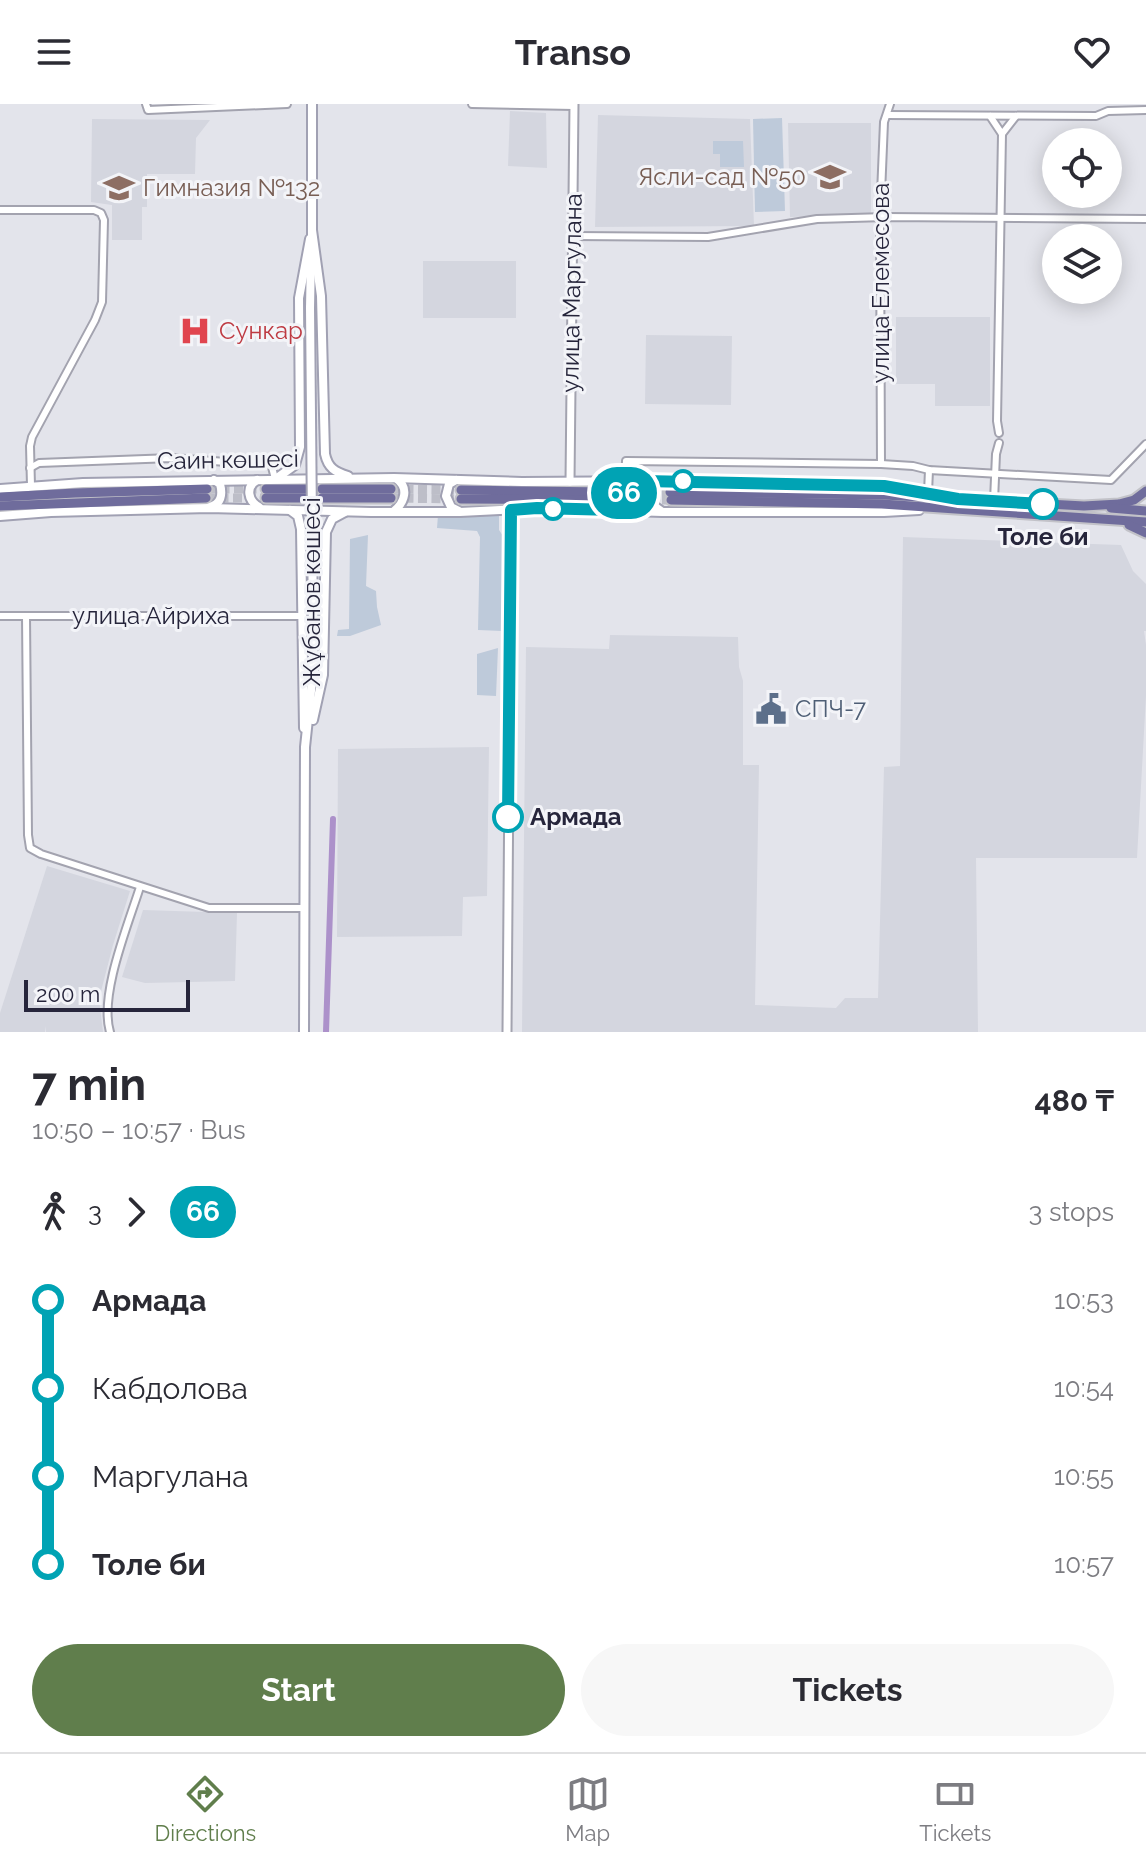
<!DOCTYPE html>
<html lang="en">
<head>
<meta charset="utf-8">
<style>
	:root { --surface:#fff; --page:#f7f7f7; --text:#2b2b33; --muted:#7c7c81; --line:#e1e1e2; --accent:#607e4c }
	body { margin:0; font-family:Raleway,sans-serif; background:var(--page); color:var(--text); height:100vh; display:flex; flex-direction:column; font-size:30px; white-space:nowrap }
	* { box-sizing:border-box; margin:0 }
	p { font-size:26px; color:var(--muted) }
	.icon { flex:none; width:44px; height:44px; fill:none; stroke:currentColor; stroke-width:2; stroke-linecap:round; stroke-linejoin:round }
	.map { position:relative; height:928px; overflow:hidden }
	.side { display:flex; flex-direction:column; background:var(--surface); flex:1 }
	.side>* { flex:none }
	.badge { padding:0 16px; border-radius:26px; font-size:28px; line-height:52px }
	.tools { position:absolute; left:1042px; top:24px; display:grid; gap:16px }
	.tools a { display:grid; place-items:center; width:80px; height:80px; border-radius:50%; background:var(--surface); box-shadow:0 4px 20px #0003; font-size:40px }
	.scale { position:absolute; left:24px; bottom:20px; width:166px; box-sizing:border-box; padding-left:8px; border:4px solid #26253b; border-top:0; font-size:22px; line-height:28px; white-space:nowrap; color:#26253b; -webkit-text-stroke:6px #f3f4f8; paint-order:stroke }
	.map>.badge { position:absolute; translate:-50% -50%; box-shadow:0 0 0 4px #fff }
	.legs { display:flex; align-items:center; gap:12px; height:88px; padding:0 32px; font-size:26px }
	.legs p { margin-inline-start:auto }
	.overview { display:flex; align-items:center; justify-content:space-between; height:136px; padding:0 32px }
	h1 { font-size:44px; font-weight:700; line-height:60px }
	.cta { display:flex; gap:16px; margin-top:auto; padding:16px 32px }
	.cta a { flex:1; height:92px; border-radius:48px; background:var(--accent); color:#fff; font-size:32px; font-weight:700; line-height:92px; text-align:center }
	.cta a+a { background:var(--page); color:var(--text) }
	ul { padding:0 32px; list-style:none }
	li { display:flex; align-items:center; gap:28px; height:88px; font-size:30px }
	li i { display:grid; place-items:center; width:12px; height:100%; margin:0 10px; background:currentColor }
	li i::after { content:''; width:20px; height:20px; margin:-10px; border:6px solid; border-radius:50%; background:var(--surface) }
	li p { margin-inline-start:auto }
	li:first-child i { background:linear-gradient(#0000 50%,currentColor 0) }
	li:last-child i { background:linear-gradient(currentColor 50%,#0000 0) }
	header { display:flex; justify-content:space-between; align-items:center; height:104px; padding:0 32px; background:var(--surface); font-size:36px; font-weight:700 }
	.dock { display:flex; justify-content:space-around; align-items:center; height:112px; border-top:2px solid var(--line); background:var(--surface); font-size:22px; color:var(--muted) }
	.dock a { display:grid; justify-items:center; gap:4px }
	.dock .on { color:var(--accent) }
	.map>svg:first-child { display:block }
	.built { fill:#d4d6df }
	.green { fill:#becada }
	.lines { fill:none; stroke-linecap:round; stroke-linejoin:round }
	.canal { stroke:#ac91ca; stroke-width:6 }
	.primary-tunnel { stroke:#bdbec8; stroke-width:9; stroke-dasharray:9 4.5; stroke-linecap:butt }
	.minor-casing { stroke:#a3a3af; stroke-width:10 }
	.tertiary-casing { stroke:#a3a3af; stroke-width:11 }
	.secondary-casing { stroke:#a1a1b3; stroke-width:12 }
	.primary-casing { stroke:#c2c2c8; stroke-width:13 }
	.minor { stroke:#fff; stroke-width:6 }
	.tertiary { stroke:#fff; stroke-width:7 }
	.secondary { stroke:#fff; stroke-width:8 }
	.primary { stroke:#6f6c9c; stroke-width:9 }
	.secondary-bridge-casing { stroke:#a1a1b3; stroke-width:12; stroke-linecap:butt }
	.secondary-bridge { stroke:#fff; stroke-width:8 }
	.line-1-casing { stroke:#fff; stroke-width:18 }
	.line-1 { stroke:#00a3b4; stroke-width:12 }
	.stop-1-dot { fill:#fff; stroke:#00a3b4; stroke-width:4 }
	.labels { text-anchor:middle; stroke-width:6; stroke-linejoin:round; paint-order:stroke }
	.education-label { font-size:24px; fill:#785e54; stroke:#f3f4f8; text-anchor:end }
	.street-label { font-size:24px; fill:#26253b; stroke:#f3f4f8 }
	.health-label { font-size:24px; fill:#be3a42; stroke:#f3f4f8; text-anchor:start }
	.stop-label { font-size:24px; font-weight:bold; fill:#26253b; stroke:#f3f4f8 }
	.service-label { font-size:24px; fill:#4e5e75; stroke:#f3f4f8; text-anchor:start }
</style>
</head>
<body>
<header><svg class="icon" aria-label="menu" viewBox="0 0 24 24"><path d="M4 6h16M4 12h16M4 18h16"/></svg>Transo<svg class="icon" aria-label="heart" viewBox="0 0 24 24"><path d="M12 20l-8-8c-3-5 5-10 8-4 3-6 11-1 8 4z"/></svg></header>
<div class="map">
<svg width="1146" height="928" viewBox="0 0 1146 928">
	<rect width="100%" height="100%" fill="#e3e4eb"/>
	<g class="built">
		<polygon points="510,7 546,9 547,64 508,62"/>
		<polygon points="598,11 750,15 754,122 595,123"/>
		<polygon points="92,15 210,16 196,34 195,70 147,70 147,103 142,103 142,136 112,136 112,101 91,98"/>
		<polygon points="788,19 871,19 871,111 790,113"/>
		<rect x="423" y="157" width="93" height="57"/>
		<polygon points="896,213 990,213 990,302 935,302 935,280 896,280"/>
		<polygon points="646,231 732,232 731,301 645,300"/>
		<polygon points="903,433 1121,441 1133,467 1146,480 1146,527 1144,527 1146,541 1146,592 1137,754 976,754 978,928 522,928 526,543 609,545 610,531 738,533 739,563 743,577 743,661 759,661 755,901 836,904 845,894 878,894 884,663 900,662"/>
		<polygon points="489,643 487,792 463,793 462,832 337,833 338,645"/>
		<polygon points="47,762 130,787 113,841 99,895 103,928 46,928 46,922 45,928 0,928 0,909"/>
		<polygon points="143,806 237,809 235,877 145,879 122,873"/>
	</g>
	<g class="green">
		<polygon points="782,14 785,107 755,108 753,15"/>
		<polygon points="713,37 743,37 744,63 720,63 720,50 713,50"/>
		<polygon points="495,410 499,412 499,426 503,432 502,527 478,526 480,433 477,427 437,424 438,411"/>
		<polygon points="368,431 366,482 376,487 377,503 381,521 350,532 337,532 338,526 349,525 350,435"/>
		<polygon points="498,544 496,592 477,591 477,550"/>
	</g>
	<g class="lines">
		<polyline class="canal" points="326,928 333,715"/>
		<g class="primary-tunnel">
			<polyline points="207,385 266,385"/>
			<polyline points="391,385 461,386"/>
			<polyline points="608,388 670,388"/>
			<polyline points="206,394 266,394"/>
			<polyline points="391,394 461,395"/>
			<polyline points="608,396 671,396"/>
		</g>
		<defs>
			<g id="minor">
				<polyline points="146,0 148,6 287,0"/>
				<polyline points="472,0 574,2"/>
				<polyline points="887,11 1096,12 1108,7 1146,6"/>
				<polyline points="990,12 1002,30 997,317 999,329"/>
				<polyline points="1002,30 1016,12"/>
				<polyline points="0,106 94,106 101,109 104,116 102,198 95,216 32,333 30,342 31,382"/>
				<polyline points="573,132 708,133 817,115 886,113 1146,115"/>
				<polyline points="881,360 880,114 884,18 890,0"/>
				<polyline points="30,364 39,359 172,354 240,359 267,357 271,359 275,375"/>
				<polyline points="625,378 626,357 881,360 913,362 929,366 1111,376 1146,340"/>
				<polyline points="928,389 929,366"/>
				<polyline points="994,397 996,350 999,339"/>
				<polyline points="0,512 302,512"/>
				<polyline points="26,512 28,731 30,744 41,750 209,804 304,804"/>
				<path d="M110 928C99 891 128 821 140 783"/>
			</g>
			<g id="tertiary">
				<polyline points="570,378 574,0"/>
				<polyline points="507,928 511,406"/>
			</g>
			<g id="secondary">
				<path d="M312 126 321 192 325 350C328 364 335 368 348 372"/>
				<polyline points="312,132 312,0"/>
				<polyline points="310,204 311,153"/>
				<polyline points="277,374 295,361 300,343 299,194 310,135"/>
				<path d="M257 376C245 383 248 397 259 403"/>
				<polyline points="456,376 449,380 446,392 451,403 459,407"/>
				<polyline points="0,385 83,379 394,374 522,378 663,377 884,382 934,390"/>
				<path d="M210 403C221 400 223 391 220 380L214 376"/>
				<polyline points="290,406 298,412 301,425 304,624"/>
				<path d="M612 406C626 403 625 390 625 378"/>
				<path d="M394 407C405 398 409 384 397 375"/>
				<path d="M661 407 654 402C650 392 653 382 662 377"/>
				<polyline points="0,412 51,408 209,404 371,408 460,408 537,404 662,408 884,408 919,406"/>
				<polyline points="313,616 323,571 326,428 332,415 345,408"/>
				<polyline points="304,928 305,643 313,568 313,527"/>
			</g>
			<g id="primary">
				<polyline points="266,385 308,385"/>
				<polyline points="322,385 391,385"/>
				<polyline points="461,386 608,388"/>
				<polyline points="670,388 884,391 1084,402 1119,400 1134,396 1146,387"/>
				<polyline points="0,393 75,389 207,385"/>
				<polyline points="266,394 307,394"/>
				<polyline points="322,394 391,394"/>
				<polyline points="461,395 608,396"/>
				<polyline points="671,396 882,400 1146,418"/>
				<polyline points="0,402 206,394"/>
				<polyline points="1111,404 1146,407"/>
				<polyline points="1129,421 1146,429"/>
			</g>
		</defs>
		<use href="#minor" class="minor-casing"/>
		<use href="#tertiary" class="tertiary-casing"/>
		<use href="#secondary" class="secondary-casing"/>
		<use href="#primary" class="primary-casing"/>
		<use href="#minor" class="minor"/>
		<use href="#tertiary" class="tertiary"/>
		<use href="#secondary" class="secondary"/>
		<use href="#primary" class="primary"/>
		<defs>
			<polyline id="secondary-bridge" points="310,204 313,527"/>
		</defs>
		<use href="#secondary-bridge" class="secondary-bridge-casing"/>
		<use href="#secondary-bridge" class="secondary-bridge"/>
	</g>
	<g class="lines">
		<defs>
			<polyline id="line-1" points="508,713 511,406 537,404 614,406 622,400 625,378 644,377 884,382 958,395 1043,400"/>
		</defs>
		<use href="#line-1" class="line-1-casing"/>
		<use href="#line-1" class="line-1"/>
	</g>
	<defs>
		<symbol id="school-bare" viewBox="-9 -9 18 18"><path d="M0-5L7-2L0 1L-7-2ZM-4 1L0 2.5L4 1V4Q0 6-4 4Z" fill="#8d6e63" stroke="#f3f4f8" stroke-width="2.5" paint-order="stroke"/></symbol>
		<symbol id="hospital-bare" viewBox="-9 -9 18 18"><path d="M-5-5h3v3.5h4V-5h3V5h-3V1.5h-4V5h-3Z" fill="#e0444e" stroke="#f3f4f8" stroke-width="2.5" paint-order="stroke"/></symbol>
		<symbol id="civic-bare" viewBox="-9 -9 18 18"><path d="M-.6-6.5H3V-4.5H.6V-3L4-1V1h2V6H-6V1h2V-1L-.6-3ZM-1.2 2.5V6h2.4V2.5Z" fill="#5c6f8a" stroke="#f3f4f8" stroke-width="2.5" paint-order="stroke"/></symbol>
	</defs>
	<g fill-rule="evenodd">
		<use href="#school-bare" x="808" y="51" width="44" height="44"/>
		<use href="#school-bare" x="97" y="62" width="44" height="44"/>
		<use href="#hospital-bare" x="173" y="205" width="44" height="44"/>
		<use href="#civic-bare" x="749" y="583" width="44" height="44"/>
	</g>
	<g class="stop-1-dot">
		<circle cx="683" cy="377" r="10"/>
		<circle cx="1043" cy="400" r="14"/>
		<circle cx="553" cy="405" r="10"/>
		<circle cx="508" cy="713" r="14"/>
	</g>
	<g class="labels">
		<g class="education-label">
			<text x="806" y="81">Ясли-сад №50</text>
			<text x="143" y="92" text-anchor="start">Гимназия №132</text>
		</g>
		<g class="street-label">
			<text transform="translate(881 179) rotate(-90)" y="8">улица Елемесова</text>
			<text transform="translate(572 189) rotate(-89)" y="8">улица Маргулана</text>
			<text transform="translate(228 356) rotate(-1)" y="8">Саин көшесі</text>
			<text transform="translate(312 488) rotate(-90)" y="8">Жұбанов көшесі</text>
			<text x="151" y="520">улица Айриха</text>
		</g>
		<g class="health-label">
			<text x="219" y="235">Сункар</text>
		</g>
		<g class="stop-label">
			<text x="1043" y="441">Толе би</text>
			<text x="530" y="721" text-anchor="start">Армада</text>
		</g>
		<g class="service-label">
			<text x="795" y="613">СПЧ-7</text>
		</g>
	</g>
</svg>
<div class="tools">
<a><svg class="icon" aria-label="locate" viewBox="0 0 24 24"><circle cx="12" cy="12" r="6"/><path d="M12 2v4M12 18v4M2 12h4M18 12h4"/></svg></a>
<a><svg class="icon" aria-label="layers" viewBox="0 0 24 24"><path d="M12 4l9 5-9 5-9-5zM3 14l9 5 9-5"/></svg></a>
</div>
<div class="scale">200 m</div>
<b class="badge" style="left:624px;top:389px;background:#00a3b4;color:#fff">66</b>
</div>
<section class="side">
<div class="overview"><div><h1>7 min</h1><p>10:50 – 10:57 · Bus</p></div><b>480 ₸</b></div>
<div class="legs"><svg class="icon" aria-label="walk" viewBox="0 0 24 24"><circle cx="13" cy="4" r="2"/><path d="M13 8l-2 6 4 7M11 14l-3 7M7 12l3-4h3l4 4"/></svg>3<svg class="icon" aria-label="forward" viewBox="0 0 24 24"><path d="M9 5l7 7-7 7"/></svg><b class="badge" style="background:#00a3b4;color:#fff">66</b><p>3 stops</p></div>
<ul>
<li><i style="color:#00a3b4"></i><b>Армада</b><p>10:53</p></li>
<li><i style="color:#00a3b4"></i><span>Кабдолова</span><p>10:54</p></li>
<li><i style="color:#00a3b4"></i><span>Маргулана</span><p>10:55</p></li>
<li><i style="color:#00a3b4"></i><b>Толе би</b><p>10:57</p></li>
</ul>
<div class="cta"><a>Start</a><a>Tickets</a></div>
</section>
<nav class="dock">
<a class="on"><svg class="icon" aria-label="directions" viewBox="0 0 24 24"><path d="M12 3l9 9-9 9-9-9zM9 14v-3h6M13 9l2 2-2 2"/></svg>Directions</a>
<a><svg class="icon" aria-label="map" viewBox="0 0 24 24"><path d="M3 6l6-2 6 2 6-2v14l-6 2-6-2-6 2zM9 4v14M15 6v14"/></svg>Map</a>
<a><svg class="icon" aria-label="tickets" viewBox="0 0 24 24"><path d="M3 7h18v10H3zM15 7v10"/></svg>Tickets</a>
</nav>
</body>
</html>
